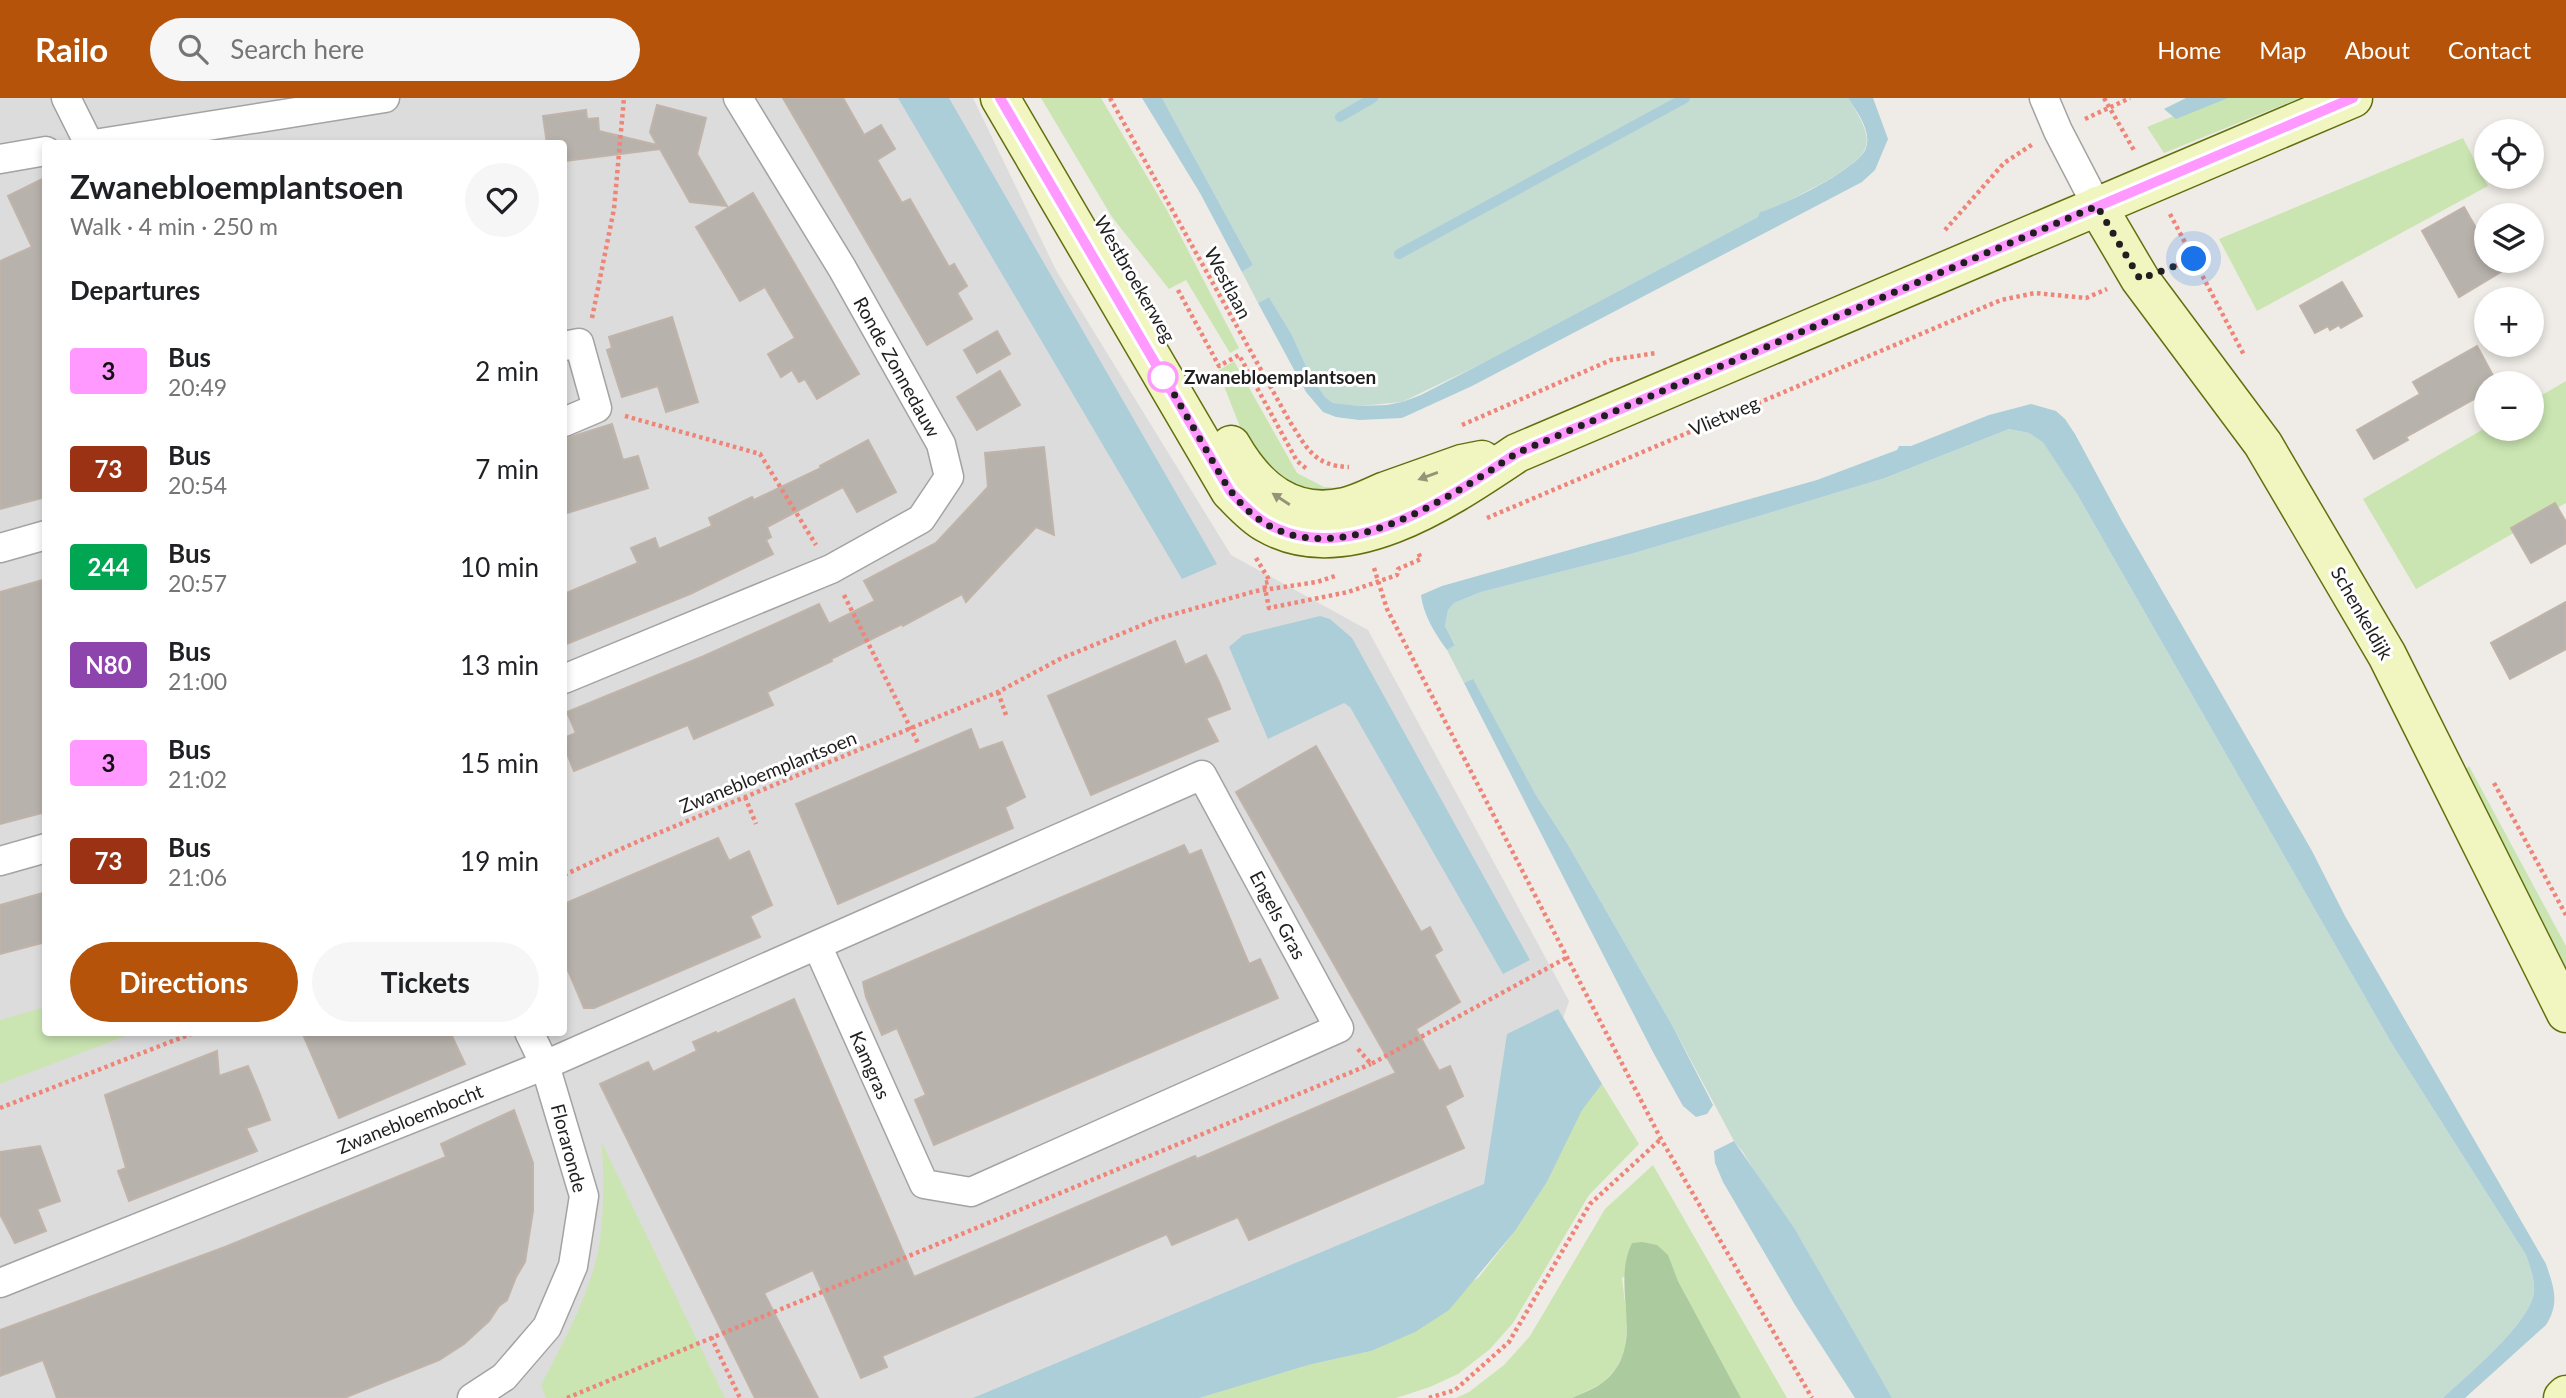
<!DOCTYPE html>
<html lang="en">
<head>
<meta charset="utf-8">
<style>
	:root { --surface:#fff; --page:#f6f6f6; --text:#202124; --muted:#757577; --accent:#b45309 }
	body { margin:0; font-family:Lato,sans-serif; background:var(--page); color:var(--text); height:100vh; display:flex; flex-direction:column; font-size:26px; white-space:nowrap }
	* { box-sizing:border-box; margin:0 }
	p { font-size:23px; color:var(--muted) }
	.icon { flex:none; width:38px; height:38px; fill:none; stroke:currentColor; stroke-width:2; stroke-linecap:round; stroke-linejoin:round }
	.map { position:relative; flex:1; overflow:hidden }
	.panel { position:absolute; left:42px; top:42px; width:525px; height:896px; display:flex; flex-direction:column; background:var(--surface); border-radius:7px; box-shadow:0 4px 10px #0003 }
	.panel>* { flex:none }
	.badge { padding:0 14px; border-radius:5px; font-size:24px; line-height:46px }
	.fabs { position:absolute; left:2474px; top:21px; display:grid; gap:14px }
	.fabs a { display:grid; place-items:center; width:70px; height:70px; border-radius:50%; background:var(--surface); box-shadow:0 4px 10px #0003; font-size:35px }
	.you { position:absolute; width:35px; height:35px; margin:-18px; border:5px solid #fff; border-radius:50%; background:#1a73e8; box-shadow:0 0 0 10px #1a73e833 }
	.map>.badge { position:absolute; translate:-50% -50%; box-shadow:0 0 0 4px #fff }
	h2 { padding:0 28px; font-size:26px; line-height:63px }
	.round { display:grid; place-items:center; flex:none; width:74px; height:74px; border-radius:37px; background:var(--page) }
	.headline { display:flex; align-items:center; justify-content:space-between; height:119px; padding:0 28px }
	h1 { font-size:33px; font-weight:700; line-height:52px }
	.action { display:flex; gap:14px; margin-top:auto; padding:14px 28px }
	.action a { flex:1; height:80px; border-radius:42px; background:var(--accent); color:#fff; font-size:28px; font-weight:700; line-height:80px; text-align:center }
	.action a+a { background:var(--page); color:var(--text) }
	ul { padding:0; list-style:none }
	li { display:flex; align-items:center; gap:21px; height:98px; padding:0 28px }
	li div { flex:1 }
	li b { display:block; font-size:26px }
	li em { font-style:normal }
	li .badge { min-width:77px; font-weight:700; text-align:center }
	header { display:flex; align-items:center; gap:42px; box-sizing:border-box; height:98px; padding:0 35px; background:var(--accent); color:#fff }
	header strong { font-size:33px }
	nav { display:flex; gap:38px; margin-inline-start:auto; font-size:24px }
	.search { width:490px; height:63px; background:var(--page); display:flex; align-items:center; gap:18px; box-sizing:border-box; padding:0 24px; border-radius:38px; color:var(--muted); font-size:26px }
	.map>svg:first-child { display:block }
	.residential { fill:#dddcdc; fill-rule:evenodd }
	.grass { fill:#cae5b1 }
	.forest { fill:#abcb9f }
	.wetland { fill:#c5dcd1 }
	.water { fill:#abced9 }
	.lines { fill:none; stroke-linecap:round; stroke-linejoin:round }
	.stream { stroke:#abced9; stroke-width:10 }
	.building { fill:#b8b2ac; stroke:#c0b4aa; stroke-width:2 }
	.street-casing { stroke:#a3a3a3; stroke-width:31 }
	.secondary-casing { stroke:#636f0e; stroke-width:41 }
	.path { stroke:#ef8578; stroke-width:4.5; stroke-dasharray:3.5 3.5; stroke-linecap:butt }
	.street { stroke:#fff; stroke-width:28 }
	.secondary { stroke:#f1f5bf; stroke-width:38 }
	.oneway { fill:#929577 }
	.line-casing { stroke:#fff; stroke-width:16 }
	.line { stroke:#f9f; stroke-width:10 }
	.walk { stroke:#1f1f1f; stroke-width:7; stroke-dasharray:0 12.6 }
	.stop-dot { fill:#fff; stroke:#f9f; stroke-width:3.5 }
	.labels { text-anchor:middle; stroke-width:6; stroke-linejoin:round; paint-order:stroke }
	.street-label { font-size:19px; fill:#1f1f1f; stroke:#fff }
	.stop-label { font-size:19px; font-weight:bold; fill:#1f1f1f; stroke:#fff; text-anchor:start }
</style>
</head>
<body>
<header>
<strong>Railo</strong>
<div class="search"><svg class="icon" aria-label="search" viewBox="0 0 24 24"><circle cx="10" cy="10" r="6"/><path d="M15 15l6 6"/></svg>Search here</div>
<nav><a>Home</a><a>Map</a><a>About</a><a>Contact</a></nav>
</header>
<div class="map">
<svg width="2566" height="1300" viewBox="0 0 2566 1300">
	<rect width="100%" height="100%" fill="#efece7"/>
	<path class="residential" d="M0 0H973L1056 172 1231 457 1368 532 1569 903 1498 1112 1272 1300H0ZM46 46H564V934H46Z"/>
	<g class="grass">
		<polygon points="1041,0 1101,0 1168,114 1239,250 1230,255 1186,182 1169,191 1112,119"/>
		<polygon points="2218,0 2300,0 2164,55 2147,29"/>
		<polygon points="2463,40 2488,88 2257,213 2219,141"/>
		<polygon points="1234,263 1297,375 1324,389 1359,391 1333,399 1301,393 1273,378 1250,354 1218,273"/>
		<polygon points="2566,283 2566,405 2416,491 2363,401 2487,329 2532,331 2532,303"/>
		<polygon points="2469,668 2566,848 2566,874 2466,671"/>
		<polygon points="45,909 46,934 133,935 0,986 0,922"/>
		<polygon points="1602,986 1639,1046 1589,1097 1513,1225 1490,1251 1458,1276 1430,1289 1396,1300 1199,1300 1308,1267 1371,1253 1479,1179 1515,1133 1547,1084 1582,1011"/>
		<path d="M601 1043 725 1300H546L541 1287C562 1247 584 1207 596 1163 604 1133 605 1075 601 1043Z"/>
		<polygon points="1653,1067 1787,1300 1741,1300 1678,1183 1667,1157 1622,1180 1627,1221 1625,1254 1615,1272 1601,1286 1572,1300 1456,1300 1469,1294 1504,1267 1530,1238 1605,1111"/>
	</g>
	<path class="forest" d="M1642 1144 1657 1147 1668 1157 1678 1183 1741 1300H1572C1582 1295 1594 1291 1602 1285 1650 1248 1609 1191 1632 1145Z"/>
	<g class="wetland">
		<path d="M1162 0H1848C1877 46 1874 54 1828 82L1481 266 1402 304 1360 308 1333 305 1325 299 1310 277 1292 237 1269 199 1258 205 1242 174 1253 167Z"/>
		<path d="M2009 331 2029 335 2043 343 2077 396 2392 946 2526 1157C2530 1169 2535 1181 2534 1194 2530 1226 2467 1277 2443 1300H1892L1743 1054 1734 1043 1672 927 1567 745 1536 697 1473 582 1464 585 1447 552 1455 546 1445 528 1448 512 1454 505 1481 494 1631 456 1789 409 1885 380Z"/>
	</g>
	<g class="water">
		<polygon points="898,0 949,0 1217,466 1182,481"/>
		<polygon points="1142,0 1162,0 1253,167 1242,174 1200,95"/>
		<path d="M1848 0H1873L1888 41 1875 72 1862 84 1472 288 1402 320 1359 322 1336 319 1323 314 1306 294 1258 205 1269 199 1292 237 1310 277 1325 299 1333 305 1360 308 1387 307 1402 304 1421 297 1481 266 1758 119 1760 114C1781 109 1860 70 1866 50 1872 33 1857 14 1848 0Z"/>
		<polygon points="2186,0 2228,0 2176,21 2164,11"/>
		<path d="M2031 306 2056 313 2065 321 2075 336 2122 423 2312 753 2345 818 2546 1166C2554 1190 2560 1205 2546 1227L2465 1300H2443C2467 1277 2530 1226 2534 1194 2535 1181 2530 1169 2526 1157L2392 946 2077 396 2043 344 2029 335 2009 331 1885 380 1789 409 1631 456 1481 494 1454 505 1448 512 1445 528 1455 547 1447 552C1435 536 1423 516 1421 497L1442 488 1817 382 1897 352 1899 348H1911L1989 317Z"/>
		<polygon points="1320,518 1330,521 1352,540 1530,862 1503,876 1350,609 1344,605 1268,641 1229,549 1243,537"/>
		<polygon points="1473,581 1536,697 1567,745 1672,927 1713,1007 1707,1016 1696,1019 1683,1008 1654,956 1464,585"/>
		<polygon points="1558,911 1602,986 1582,1012 1547,1084 1515,1133 1449,1212 1415,1234 1371,1253 1308,1267 1199,1300 973,1300 1484,1086 1507,936"/>
		<polygon points="1734,1043 1794,1130 1892,1300 1855,1300 1795,1207 1723,1084 1715,1065 1714,1053"/>
	</g>
	<g class="lines">
		<g class="stream">
			<polyline points="1340,19 1373,0"/>
			<polyline points="1399,156 1685,0"/>
		</g>
	</g>
	<g class="building">
		<polygon points="783,0 843,0 864,37 881,27 895,51 877,62 902,105 910,101 949,169 954,166 967,188 957,195 972,221 927,247"/>
		<polygon points="657,7 706,20 697,56 727,108 690,104 660,51 564,63 564,46 547,46 543,18 586,12 587,21 598,20 599,33 657,47 650,34"/>
		<polygon points="46,79 46,399 0,411 0,163 32,149 8,98"/>
		<polygon points="753,95 859,276 817,301 805,281 799,284 792,272 781,279 768,256 795,240 765,189 740,203 696,129"/>
		<polygon points="2464,109 2487,149 2487,163 2495,163 2501,174 2459,199 2422,133"/>
		<polygon points="2342,184 2362,218 2341,230 2339,227 2330,232 2328,228 2315,235 2300,208"/>
		<polygon points="672,219 698,304 666,314 658,288 622,299 607,252 612,250 609,239"/>
		<polygon points="997,233 1010,256 977,275 964,252"/>
		<polygon points="2477,248 2497,285 2487,285 2487,294 2406,339 2408,342 2374,361 2357,332 2420,296 2413,284"/>
		<polygon points="1000,273 1020,307 977,332 957,299"/>
		<polygon points="612,326 623,362 638,358 648,390 564,416 564,341"/>
		<polygon points="868,342 896,394 857,414 843,389 767,429 771,439 766,442 773,456 690,496 564,547 564,496 638,465 631,450 655,440 659,451 712,428 709,420 752,399 754,402 821,370 820,368"/>
		<polygon points="1044,349 1054,437 1036,429 966,504 962,496 903,528 902,526 831,561 832,563 767,594 773,607 694,641 688,627 574,673 564,648 564,640 576,635 567,614 704,558 819,506 829,526 875,503 864,483 936,445 988,389 985,355"/>
		<polygon points="2555,405 2566,424 2566,445 2531,465 2511,430"/>
		<polygon points="46,481 46,714 0,726 0,494"/>
		<polygon points="2566,504 2566,551 2510,581 2491,545"/>
		<polygon points="1175,543 1185,567 1206,557 1219,584 1230,611 1206,620 1218,643 1091,697 1048,598"/>
		<polygon points="971,631 979,652 1002,644 1025,699 1005,709 1013,730 838,806 796,706"/>
		<polygon points="1316,648 1421,834 1430,829 1442,852 1434,857 1460,904 1416,931 1439,973 1450,968 1463,998 1445,1008 1464,1050 1249,1142 1238,1119 1172,1147 1167,1136 882,1258 887,1269 861,1280 813,1172 764,1195 818,1300 755,1300 600,986 648,964 653,974 697,953 693,944 716,934 717,936 794,901 914,1179 1195,1058 1197,1061 1396,975 1236,694"/>
		<polygon points="718,740 729,763 749,753 772,807 750,818 760,839 594,910 584,910 564,863 564,806"/>
		<polygon points="1184,747 1189,757 1201,752 1249,866 1260,861 1278,900 934,1047 915,1002 926,997 897,930 882,937 866,899 863,884"/>
		<polygon points="46,794 46,844 0,856 0,807"/>
		<polygon points="302,934 450,934 465,966 339,1020"/>
		<polygon points="217,953 219,978 248,968 259,994 270,1022 246,1030 257,1053 129,1103 118,1073 126,1070 105,997"/>
		<polygon points="514,1012 533,1065 533,1113 525,1164 516,1179 507,1202 499,1208 489,1223 464,1246 439,1262 344,1300 57,1300 43,1262 0,1278 0,1232 225,1149 446,1059 441,1046"/>
		<polygon points="40,1048 60,1103 37,1111 46,1133 15,1145 0,1116 0,1054"/>
	</g>
	<g class="lines">
		<defs>
			<g id="street">
				<polyline points="66,0 89,46"/>
				<polyline points="2044,0 2058,33 2097,108"/>
				<polyline points="94,46 385,0"/>
				<polyline points="0,61 46,53"/>
				<polyline points="564,248 579,245 597,310 564,324"/>
				<polyline points="0,450 46,437"/>
				<polyline points="564,581 831,471 921,421 949,379 941,346 842,170 738,0"/>
				<polyline points="0,763 46,750"/>
				<polyline points="0,1185 545,967 1202,677 1339,930 971,1094 924,1086 817,847"/>
				<polyline points="472,1300 504,1279 547,1229 573,1168 584,1098 545,967 529,934"/>
			</g>
			<g id="secondary">
				<path d="M1000 0 1230 393C1241 404 1252 417 1266 425 1347 472 1451 399 1517 355L2353 0"/>
				<polyline points="2097,108 2140,181 2263,346 2387,557 2566,915"/>
				<path d="M1231 347C1256 391 1292 421 1345 409 1359 406 1373 398 1386 393 1411 384 1437 375 1462 366L1482 362"/>
				<polyline points="2563,1300 2566,1297"/>
			</g>
		</defs>
		<use href="#street" class="street-casing"/>
		<use href="#secondary" class="secondary-casing"/>
		<g class="path">
			<path d="M1110 0 1290 324C1307 350 1314 368 1349 369"/>
			<polyline points="2104,0 2135,54"/>
			<polyline points="2085,21 2130,0"/>
			<polyline points="2170,116 2244,257"/>
			<polyline points="1945,132 2004,65 2033,46"/>
			<polyline points="2175,168 2194,161"/>
			<polyline points="1178,192 1219,268 1239,257 1297,363 1308,372"/>
			<polyline points="592,220 614,111 624,0"/>
			<polyline points="625,318 760,356 816,447"/>
			<polyline points="1462,327 1611,262 1656,255"/>
			<polyline points="1487,420 2001,202 2035,195 2086,200 2107,191"/>
			<polyline points="1256,460 1268,480 1269,484 1264,485 1269,510 1348,494 1397,477 1398,471 1421,461 1418,454"/>
			<polyline points="1374,470 1387,511 1661,1041 1812,1300"/>
			<polyline points="844,497 919,647"/>
			<polyline points="998,594 1006,617"/>
			<polyline points="2494,685 2566,817"/>
			<polyline points="745,699 756,726"/>
			<polyline points="564,777 632,746 998,594 1060,561 1157,521 1256,493 1317,484 1338,477"/>
			<polyline points="1358,951 1371,966 1568,859"/>
			<polyline points="0,1010 196,934"/>
			<polyline points="711,1239 740,1300"/>
			<polyline points="567,1300 1371,966"/>
			<polyline points="1429,1300 1455,1292 1509,1244 1590,1106 1661,1041"/>
		</g>
		<use href="#street" class="street"/>
		<use href="#secondary" class="secondary"/>
	</g>
	<defs><path id="oneway-solid" d="M-6-.8H1V-3.2L6.5 0L1 3.2V.8H-6Z" transform="scale(1.75)"/></defs>
	<g class="oneway">
		<use href="#oneway-solid" transform="translate(1428 378) rotate(160)"/>
		<use href="#oneway-solid" transform="translate(1281 401) rotate(-147)"/>
	</g>
	<g class="lines">
		<defs>
			<path id="line" d="M1000 0 1230 393C1241 404 1252 417 1266 425 1347 472 1450 399 1517 355L2353 0"/>
		</defs>
		<use href="#line" class="line-casing"/>
		<use href="#line" class="line"/>
		<path class="walk" d="M1163 279V277C1178 303 1193 329 1208 355 1215 367 1222 381 1230 392 1306 497 1438 407 1517 355L2097 108 2140 181 2194 161"/>
	</g>
	<circle class="stop-dot" cx="1163" cy="279" r="14"/>
	<g class="labels">
		<g class="street-label">
			<text transform="translate(1135 181) rotate(60)" y="7">Westbroekerweg</text>
			<text transform="translate(1228 185) rotate(62)" y="7">Westlaan</text>
			<text transform="translate(897 269) rotate(61)" y="7">Ronde Zonnedauw</text>
			<text transform="translate(1724 318) rotate(-23)" y="7">Vlietweg</text>
			<text transform="translate(2362 515) rotate(60)" y="7">Schenkeldijk</text>
			<text transform="translate(768 674) rotate(-22)" y="7">Zwanebloemplantsoen</text>
			<text transform="translate(1278 817) rotate(62)" y="7">Engels Gras</text>
			<text transform="translate(870 967) rotate(66)" y="7">Kamgras</text>
			<text transform="translate(410 1021) rotate(-22)" y="7">Zwanebloembocht</text>
			<text transform="translate(569 1050) rotate(75)" y="7">Floraronde</text>
		</g>
		<g class="stop-label">
			<text x="1184" y="286">Zwanebloemplantsoen</text>
		</g>
	</g>
</svg>
<div class="fabs">
<a><svg class="icon" aria-label="locate" viewBox="0 0 24 24"><circle cx="12" cy="12" r="6"/><path d="M12 2v4M12 18v4M2 12h4M18 12h4"/></svg></a>
<a><svg class="icon" aria-label="layers" viewBox="0 0 24 24"><path d="M12 4l9 5-9 5-9-5zM3 14l9 5 9-5"/></svg></a>
<a>+</a>
<a>−</a>
</div>
<div class="you" style="left:2194px;top:161px"></div>
<section class="panel">
<div class="headline"><div><h1>Zwanebloemplantsoen</h1><p>Walk · 4 min · 250 m</p></div><a class="round"><svg class="icon" aria-label="heart" viewBox="0 0 24 24"><path d="M12 20l-8-8c-3-5 5-10 8-4 3-6 11-1 8 4z"/></svg></a></div>
<h2>Departures</h2>
<ul>
<li><span class="badge" style="background:#f9f;color:#111">3</span><div><b>Bus</b><p>20:49</p></div><em>2 min</em></li>
<li><span class="badge" style="background:#9b3214;color:#fff">73</span><div><b>Bus</b><p>20:54</p></div><em>7 min</em></li>
<li><span class="badge" style="background:#00a651;color:#fff">244</span><div><b>Bus</b><p>20:57</p></div><em>10 min</em></li>
<li><span class="badge" style="background:#8e44ad;color:#fff">N80</span><div><b>Bus</b><p>21:00</p></div><em>13 min</em></li>
<li><span class="badge" style="background:#f9f;color:#111">3</span><div><b>Bus</b><p>21:02</p></div><em>15 min</em></li>
<li><span class="badge" style="background:#9b3214;color:#fff">73</span><div><b>Bus</b><p>21:06</p></div><em>19 min</em></li>
</ul>
<div class="action"><a>Directions</a><a>Tickets</a></div>
</section>
</div>
</body>
</html>
